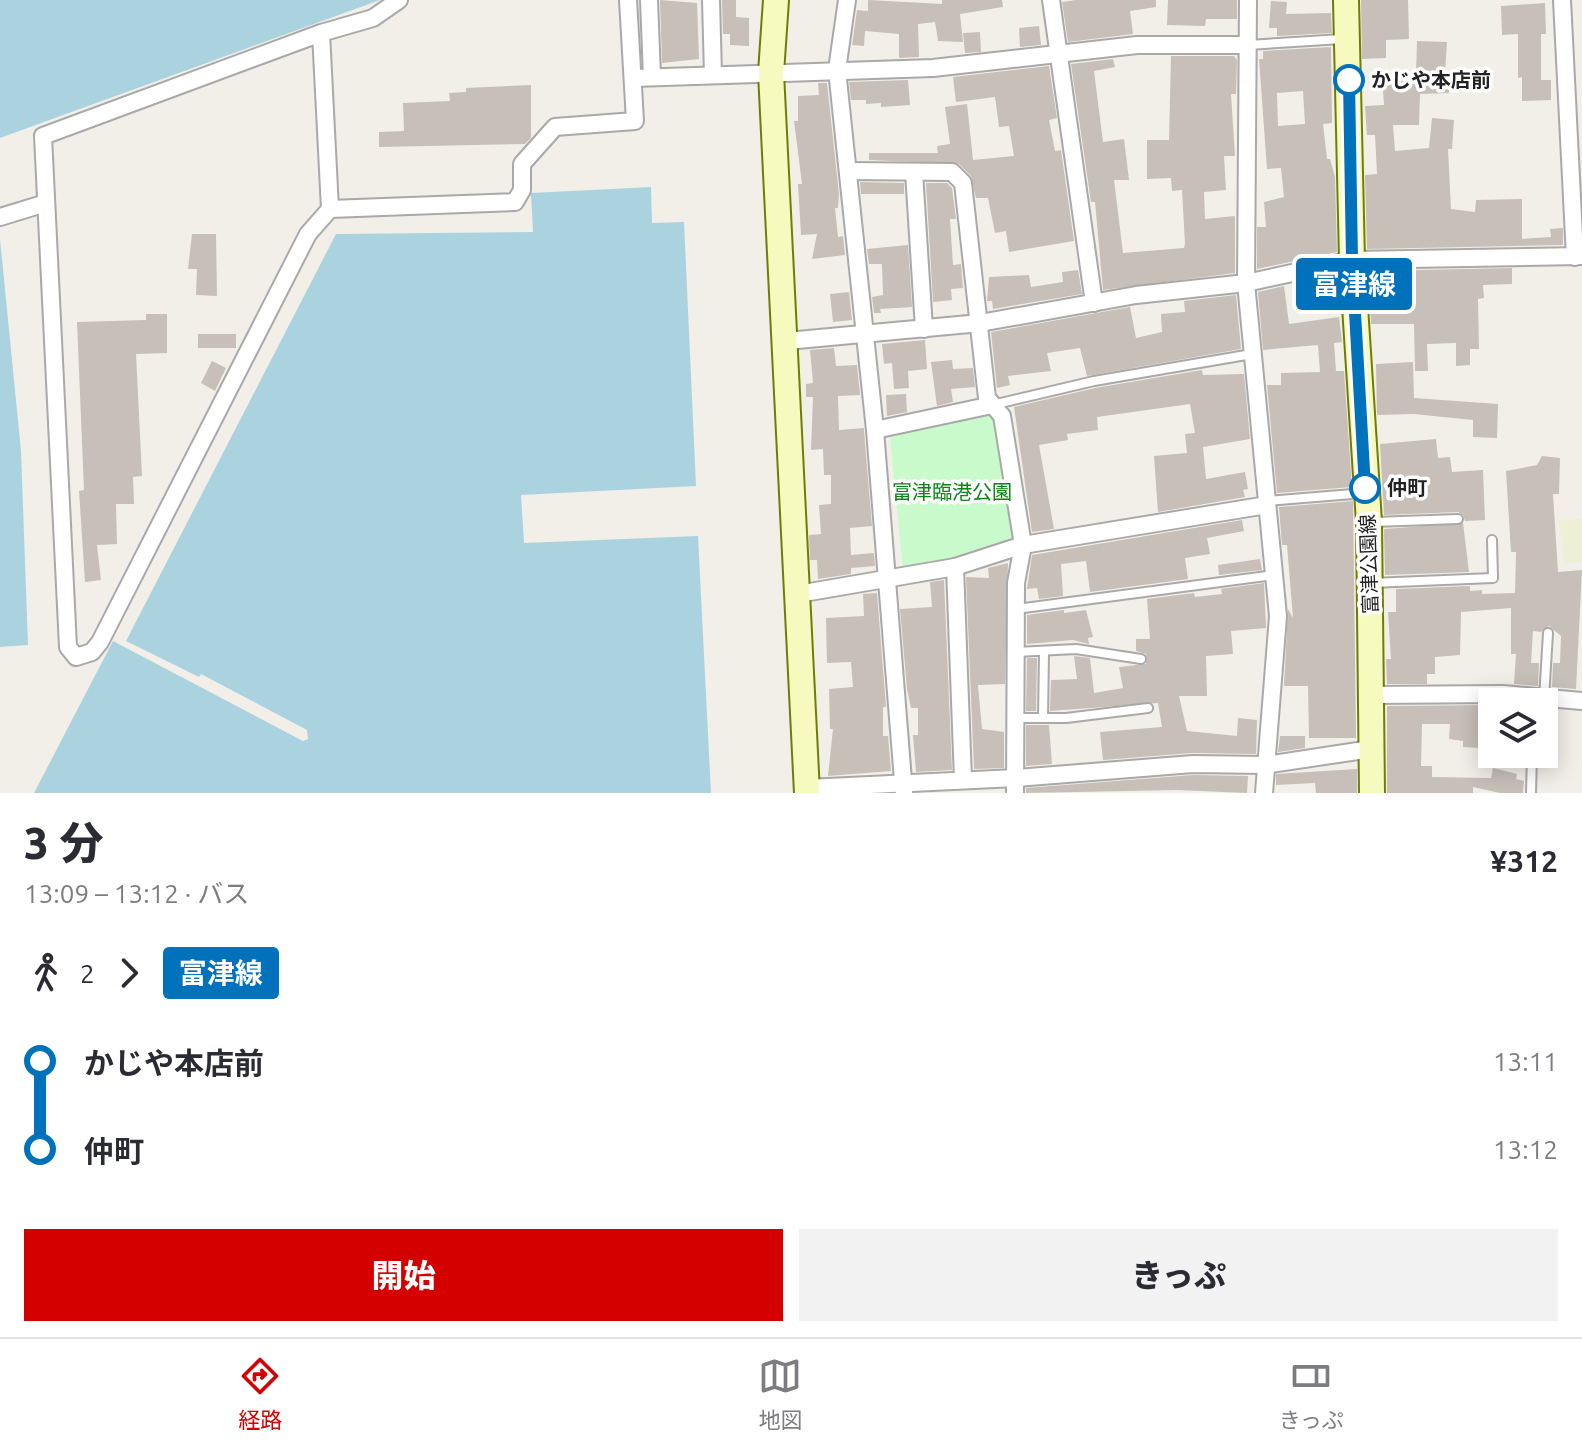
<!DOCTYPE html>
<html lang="ja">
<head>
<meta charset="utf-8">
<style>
	:root { --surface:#fff; --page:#f2f2f3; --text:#2b2b33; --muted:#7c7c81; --line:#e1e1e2; --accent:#d40000 }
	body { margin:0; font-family:Ubuntu,"Noto Sans JP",sans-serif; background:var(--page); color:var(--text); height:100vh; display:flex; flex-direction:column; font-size:30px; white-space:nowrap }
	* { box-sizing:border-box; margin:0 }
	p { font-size:26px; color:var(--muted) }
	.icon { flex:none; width:44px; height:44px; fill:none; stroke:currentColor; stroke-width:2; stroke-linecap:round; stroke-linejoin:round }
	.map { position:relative; height:793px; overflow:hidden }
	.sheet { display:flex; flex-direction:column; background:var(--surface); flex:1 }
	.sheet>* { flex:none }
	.badge { padding:0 16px; border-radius:6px; font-size:28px; line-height:52px }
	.tools { position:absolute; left:1478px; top:688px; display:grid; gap:16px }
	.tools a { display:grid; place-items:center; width:80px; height:80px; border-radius:0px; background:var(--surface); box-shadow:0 4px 20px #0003; font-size:40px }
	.map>.badge { position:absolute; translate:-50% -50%; box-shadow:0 0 0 4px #fff }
	.legs { display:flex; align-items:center; gap:12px; height:88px; padding:0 24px; font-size:26px }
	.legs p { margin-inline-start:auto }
	.headline { display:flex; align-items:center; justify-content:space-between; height:136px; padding:0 24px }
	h1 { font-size:44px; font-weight:800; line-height:60px }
	.action { display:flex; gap:16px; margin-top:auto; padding:16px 24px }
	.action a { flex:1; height:92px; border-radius:0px; background:var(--accent); color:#fff; font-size:32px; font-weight:800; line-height:92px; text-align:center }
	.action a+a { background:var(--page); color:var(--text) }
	ul { padding:0 24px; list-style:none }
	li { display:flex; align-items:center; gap:28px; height:88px; font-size:30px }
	li i { display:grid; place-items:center; width:12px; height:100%; margin:0 10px; background:currentColor }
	li i::after { content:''; width:20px; height:20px; margin:-10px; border:6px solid; border-radius:50%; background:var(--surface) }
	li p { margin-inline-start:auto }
	li:first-child i { background:linear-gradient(#0000 50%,currentColor 0) }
	li:last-child i { background:linear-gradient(currentColor 50%,#0000 0) }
	.menu { display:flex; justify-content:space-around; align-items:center; height:112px; border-top:2px solid var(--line); background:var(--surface); font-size:22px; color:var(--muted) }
	.menu a { display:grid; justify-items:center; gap:4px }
	.menu .selected { color:var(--accent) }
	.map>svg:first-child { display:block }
	.farmland { fill:#eef0d5 }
	.park { fill:#c8facc }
	.water { fill:#aad3df }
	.building { fill:#c7bfb8; fill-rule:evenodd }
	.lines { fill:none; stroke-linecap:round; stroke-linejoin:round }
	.lane-casing { stroke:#a9a9a9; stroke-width:12 }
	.street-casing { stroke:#a9a9a9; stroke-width:20 }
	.secondary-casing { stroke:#707d05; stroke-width:28 }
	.lane { stroke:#fff; stroke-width:8 }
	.street { stroke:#fff; stroke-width:16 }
	.secondary { stroke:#f7fabf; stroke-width:24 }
	.line-1-casing { stroke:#fff; stroke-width:18 }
	.line-1 { stroke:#0072bc; stroke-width:12 }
	.stop-1-dot { fill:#fff; stroke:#0072bc; stroke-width:4 }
	.labels { text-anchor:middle; stroke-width:7; stroke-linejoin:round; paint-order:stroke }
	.stop-label { font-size:20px; font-weight:bold; fill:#222; stroke:#fff; text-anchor:start }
	.park-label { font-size:20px; fill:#0c8416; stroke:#fff }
	.street-label { font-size:20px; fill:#222; stroke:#fff }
</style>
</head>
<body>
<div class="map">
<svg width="1582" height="793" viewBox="0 0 1582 793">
	<rect width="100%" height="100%" fill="#f2efe9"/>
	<polygon class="farmland" points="1582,518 1582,562 1564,562 1559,521"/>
	<polygon class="park" points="986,410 998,417 1018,539 1014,544 908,573 903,569 890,438"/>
	<g class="water">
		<polygon points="0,0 380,0 0,138"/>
		<polygon points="651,187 652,223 684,222 696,486 521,495 524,543 698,536 711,793 34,793 113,641 303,741 308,739 307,730 201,674 199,677 126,641 336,234 533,232 531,193"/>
		<polygon points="0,239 21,451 28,645 0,647"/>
	</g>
	<g class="building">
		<polygon points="660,0 697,3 699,59 662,63"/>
		<polygon points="722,0 736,0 736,17 749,18 749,46 730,45 730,34 723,34"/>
		<polygon points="868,0 942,4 942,0 1002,0 1003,7 960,14 963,42 938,41 935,22 918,24 919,57 899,58 899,34 865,31 864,46 852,45 857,10 868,11"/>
		<polygon points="1076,0 1156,0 1156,7 1130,11 1133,34 1068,42 1062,2"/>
		<polygon points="1168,0 1237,0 1237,19 1206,19 1205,26 1167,25"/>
		<polygon points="1361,0 1408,0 1409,39 1386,40 1386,58 1362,59"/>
		<polygon points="1271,1 1287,2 1286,14 1331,13 1332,33 1277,36 1277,28 1269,28"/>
		<polygon points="1545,3 1546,34 1541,34 1541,80 1551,80 1551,100 1522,101 1522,77 1518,78 1518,34 1502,35 1501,6"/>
		<polygon points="1039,26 1041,45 1020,47 1019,28"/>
		<polygon points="980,32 981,52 965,53 963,33"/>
		<polygon points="1417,41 1447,42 1445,73 1449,73 1449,93 1420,94 1419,125 1393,125 1395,151 1429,148 1432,118 1454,120 1452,149 1448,149 1451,209 1475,212 1476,200 1522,199 1522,239 1551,237 1550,229 1563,228 1563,245 1367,249 1365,175 1377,174 1375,135 1367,135 1365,106 1384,105 1382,76 1416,75"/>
		<path d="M1331 47 1332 123 1323 124 1327 159H1330L1335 177 1337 252 1257 269V227H1266L1264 202 1284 197 1281 168 1267 169 1259 59H1263V51ZM1303 91 1305 124 1278 126 1277 93Z"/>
		<polygon points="1171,56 1234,56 1237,60 1236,94 1231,94 1235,156 1224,156 1226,190 1204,192 1205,219 1235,216 1235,273 1103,290 1095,202 1091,202 1071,64 1113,59 1115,67 1094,71 1103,142 1124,139 1129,180 1114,180 1123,253 1184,248 1185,244 1182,190 1172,191 1171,178 1147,179 1147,140 1169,140"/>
		<polygon points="1049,66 1057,118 1049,120 1055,151 1061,150 1074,241 1009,252 1006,231 995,233 988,198 976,198 971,176 959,164 869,160 869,153 938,153 937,146 950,144 945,107 967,104 973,160 1014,156 1009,126 999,127 995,97 956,102 953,77"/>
		<polygon points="908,80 910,105 881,107 881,103 866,104 866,100 851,100 849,82"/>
		<polygon points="818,83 827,83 839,194 838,208 835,208 838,237 843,236 845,255 812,259 817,234 801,235 798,184 802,184 794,121 798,121 798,96 819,95"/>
		<polygon points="531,85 531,138 525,144 379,147 379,132 404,131 403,103 450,101 449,93 466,92 466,88"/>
		<polygon points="860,182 904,183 904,194 861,194"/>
		<polygon points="926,183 947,183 952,188 956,219 950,219 953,265 961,264 963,288 951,289 952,300 933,302"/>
		<polygon points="192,234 216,234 217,296 196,295 197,269 188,269"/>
		<polygon points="908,245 912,307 880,309 881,313 874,313 872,297 883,295 882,264 869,264 867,249"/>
		<polygon points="1512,268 1512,284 1483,285 1484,298 1478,299 1479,349 1470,349 1470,365 1456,366 1456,343 1427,344 1428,371 1415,371 1414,324 1371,324 1369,271"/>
		<polygon points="1078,270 1082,294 993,309 992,301 987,301 989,277 1029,275 1031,287 1063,282 1062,272"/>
		<polygon points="1284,286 1289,324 1339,317 1342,342 1334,343 1336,371 1344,371 1352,487 1277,493 1267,385 1281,385 1281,373 1320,372 1318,345 1263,350 1258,292"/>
		<polygon points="849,292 852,320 833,322 830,294"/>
		<polygon points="1236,295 1241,349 1087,376 1080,348 1047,353 1051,371 1008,376 1010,385 997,388 991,332 1130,307 1136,338 1162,332 1161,314 1185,312 1184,301"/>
		<polygon points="146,314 167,314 167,353 136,354 142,476 133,477 134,504 116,504 117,544 97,545 101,580 85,582 79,491 84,490 77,322 146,320"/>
		<rect x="198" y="334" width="38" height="14"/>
		<polygon points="925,340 927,369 908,371 909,388 894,389 892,363 884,364 882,344"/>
		<polygon points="834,348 836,366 857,365 860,395 838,396 839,430 864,428 864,431 872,526 850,528 851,555 874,553 875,566 851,568 851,574 818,579 817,560 810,560 809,535 821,534 819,505 831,504 831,475 824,475 823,449 811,450 813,397 806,397 806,384 813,383 810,350"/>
		<polygon points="952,360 953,369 973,368 975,387 951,389 953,402 937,406 931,362"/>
		<polygon points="212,361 226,368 215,391 201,383"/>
		<polygon points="1413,362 1414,398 1498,404 1497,438 1473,437 1473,420 1414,414 1377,415 1376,364"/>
		<polygon points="1202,370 1203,375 1244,374 1250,439 1203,447 1206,479 1245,472 1248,489 1243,490 1245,497 1158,512 1154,456 1187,453 1185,434 1195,433 1190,404 1097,417 1098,430 1067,434 1068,440 1039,445 1054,529 1032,532 1014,407 1095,388"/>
		<polygon points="906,394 907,412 887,416 886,395"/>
		<polygon points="1436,439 1438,458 1450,457 1452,472 1483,470 1485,520 1465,521 1463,515 1458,512 1384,515 1380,444"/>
		<polygon points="1542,456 1560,458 1559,494 1553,494 1558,572 1582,570 1576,689 1552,687 1553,663 1560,663 1561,636 1549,626 1541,632 1533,631 1531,663 1539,663 1538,686 1514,684 1516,654 1511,654 1511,608 1461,612 1460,655 1435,657 1435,674 1427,674 1427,684 1387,684 1386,659 1391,659 1388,612 1396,612 1396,589 1470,586 1470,591 1482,590 1482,594 1515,593 1516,552 1511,552 1506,471 1537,465"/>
		<polygon points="1353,501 1356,738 1309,738 1308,686 1284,686 1288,609 1293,618 1287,545 1282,545 1279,507"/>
		<polygon points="1242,520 1244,531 1207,538 1210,554 1185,558 1188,579 1090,592 1086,561 1061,564 1063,596 1039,599 1037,588 1027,589 1032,555"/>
		<polygon points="1463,523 1469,572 1385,575 1384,529"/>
		<polygon points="1260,559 1262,570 1219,575 1218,565"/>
		<polygon points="1008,563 1005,684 978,685 982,729 1004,732 1004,768 974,769 966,577 989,578 988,568"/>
		<polygon points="944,580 952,770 916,772 913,735 918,735 918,708 911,708 907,689 900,609 932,607 930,582"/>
		<polygon points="1264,583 1266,628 1231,631 1233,654 1206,656 1207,696 1179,696 1187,731 1237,736 1238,718 1257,720 1256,754 1192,753 1103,760 1100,732 1162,727 1158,703 1050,711 1051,680 1077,679 1074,656 1090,658 1094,693 1123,688 1119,667 1146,664 1146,654 1136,651 1136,639 1150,639 1147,599 1194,593 1195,597 1222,594 1221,589"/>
		<polygon points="877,593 886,707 883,707 883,736 888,736 891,771 828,776 833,729 830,729 829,689 853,687 851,662 827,663 826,618 864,616 863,594"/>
		<polygon points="1064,610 1064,613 1086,610 1093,637 1088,638 1089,644 1073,640 1027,644 1027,615"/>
		<polygon points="1027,658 1037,658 1036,711 1026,711"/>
		<polygon points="1491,705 1489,727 1482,726 1481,748 1463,747 1463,741 1449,739 1450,724 1422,724 1421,766 1432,766 1432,777 1491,778 1493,768 1517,774 1516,779 1524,781 1523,793 1500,793 1473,787 1473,793 1387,793 1387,706"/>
		<polygon points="1026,725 1049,725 1052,764 1026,766"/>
		<polygon points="1280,736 1305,736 1305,748 1278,752"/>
		<polygon points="1357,769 1357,793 1316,793 1315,783 1276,785 1276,774"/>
		<polygon points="1193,775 1248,776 1247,793 1177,790 1026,793 1026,788"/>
	</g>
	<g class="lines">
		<defs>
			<g id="lane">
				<polyline points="1248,45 1342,39"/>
				<polyline points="992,405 1094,381 1252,354"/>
				<polyline points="1267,501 1365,493"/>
				<polyline points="1374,522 1458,519"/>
				<polyline points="1371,583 1493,578 1492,540"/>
				<polyline points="1016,609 1274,575"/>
				<polyline points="1016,652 1076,649 1141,659"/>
				<polyline points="1544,699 1548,633"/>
				<polyline points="1016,718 1066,718 1148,708"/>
				<polyline points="1043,718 1044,653"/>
				<polyline points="1531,793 1532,754"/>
			</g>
			<g id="street">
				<polyline points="649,0 652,77"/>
				<polyline points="711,0 713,75"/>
				<polyline points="847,0 837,70 875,430 904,793"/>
				<polyline points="1051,0 1094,303"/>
				<polyline points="1248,0 1246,283 1278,616 1264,793"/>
				<polyline points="1562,0 1575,257"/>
				<polyline points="321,33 330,209 308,234 100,642 92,652 76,657 68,647 43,136 321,33 373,18 399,0"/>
				<polyline points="634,78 933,68 1137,45 1247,45"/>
				<polyline points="848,171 952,172 963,183 987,398 1002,416 1023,545 1016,583 1015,793"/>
				<polyline points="914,172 924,329"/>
				<polyline points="330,209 515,202 522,190 522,164 555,127 635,121 628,0"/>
				<polyline points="0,217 46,203"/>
				<polyline points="787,341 980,323 1136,295 1246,283 1352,260 1582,256"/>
				<polyline points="875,430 992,405"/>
				<polyline points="955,567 963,780"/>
				<polyline points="798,594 955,567 1023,545 1267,505"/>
				<polyline points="1371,695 1503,694 1582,701"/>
				<polyline points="807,788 1016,778 1193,764 1265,765 1371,749"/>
			</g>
			<g id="secondary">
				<polyline points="776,0 771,73 807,793"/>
				<polyline points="1346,0 1352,260 1369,522 1372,793"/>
			</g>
		</defs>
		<use href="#lane" class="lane-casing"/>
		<use href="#street" class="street-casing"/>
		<use href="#secondary" class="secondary-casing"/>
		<use href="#lane" class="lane"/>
		<use href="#street" class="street"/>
		<use href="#secondary" class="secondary"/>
	</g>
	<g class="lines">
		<defs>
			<polyline id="line-1" points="1349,80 1352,260 1365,488"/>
		</defs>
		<use href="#line-1" class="line-1-casing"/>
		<use href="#line-1" class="line-1"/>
	</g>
	<g class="stop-1-dot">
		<circle cx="1349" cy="80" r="14"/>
		<circle cx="1365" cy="488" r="14"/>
	</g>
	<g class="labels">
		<g class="stop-label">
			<text x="1371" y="87">かじや本店前</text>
			<text x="1387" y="495">仲町</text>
		</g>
		<g class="park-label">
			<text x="952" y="499">富津臨港公園</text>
		</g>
		<g class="street-label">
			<text transform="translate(1369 564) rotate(-92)" y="7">富津公園線</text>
		</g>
	</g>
</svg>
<div class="tools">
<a><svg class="icon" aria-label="layers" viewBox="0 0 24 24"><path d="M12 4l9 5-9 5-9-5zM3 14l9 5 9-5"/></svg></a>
</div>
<b class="badge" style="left:1354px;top:284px;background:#0072bc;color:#fff">富津線</b>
</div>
<section class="sheet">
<div class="headline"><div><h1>3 分</h1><p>13:09 – 13:12 · バス</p></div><b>¥312</b></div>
<div class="legs"><svg class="icon" aria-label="walk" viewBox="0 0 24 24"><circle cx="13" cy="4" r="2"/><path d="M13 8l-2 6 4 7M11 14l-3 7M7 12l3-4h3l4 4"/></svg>2<svg class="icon" aria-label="forward" viewBox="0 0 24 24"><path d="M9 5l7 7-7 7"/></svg><b class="badge" style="background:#0072bc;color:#fff">富津線</b></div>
<ul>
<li><i style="color:#0072bc"></i><b>かじや本店前</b><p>13:11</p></li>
<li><i style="color:#0072bc"></i><b>仲町</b><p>13:12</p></li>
</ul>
<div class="action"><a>開始</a><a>きっぷ</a></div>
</section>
<nav class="menu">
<a class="selected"><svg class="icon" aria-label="directions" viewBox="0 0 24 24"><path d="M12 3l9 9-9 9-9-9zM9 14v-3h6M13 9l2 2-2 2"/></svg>経路</a>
<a><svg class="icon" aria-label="map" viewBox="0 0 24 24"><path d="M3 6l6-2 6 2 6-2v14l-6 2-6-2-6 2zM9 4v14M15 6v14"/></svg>地図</a>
<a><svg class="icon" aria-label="tickets" viewBox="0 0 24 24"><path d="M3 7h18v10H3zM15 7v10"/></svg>きっぷ</a>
</nav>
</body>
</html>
